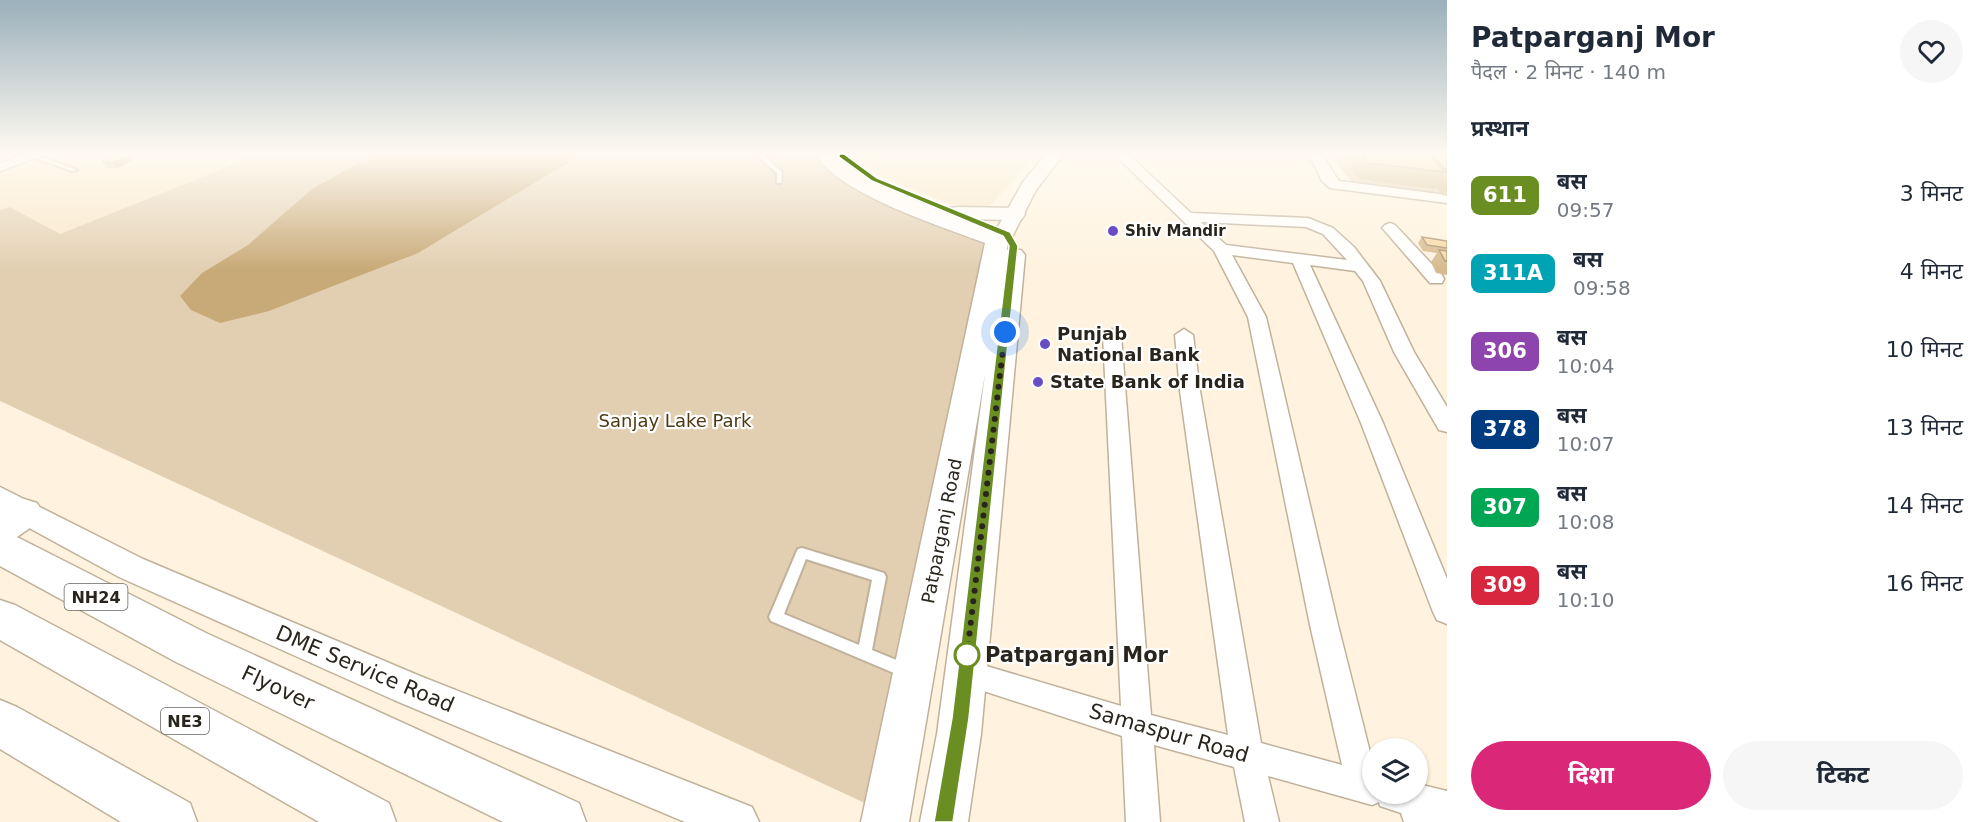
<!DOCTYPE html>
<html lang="hi">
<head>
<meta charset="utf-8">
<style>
	:root { --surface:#fff; --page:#f6f6f7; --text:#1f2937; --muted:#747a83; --accent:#db2777 }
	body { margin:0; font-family:"DejaVu Sans","Noto Sans Devanagari",sans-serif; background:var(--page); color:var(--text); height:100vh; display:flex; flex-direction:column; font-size:22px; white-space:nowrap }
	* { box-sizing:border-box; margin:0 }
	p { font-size:20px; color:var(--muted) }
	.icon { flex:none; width:33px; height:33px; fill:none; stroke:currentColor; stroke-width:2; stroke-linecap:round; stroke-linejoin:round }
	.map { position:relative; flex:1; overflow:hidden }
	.sheet { display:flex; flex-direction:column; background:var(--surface); width:540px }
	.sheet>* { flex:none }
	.badge { padding:0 12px; border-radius:9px; font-size:21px; line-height:39px }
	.buttons { position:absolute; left:1362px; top:738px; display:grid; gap:12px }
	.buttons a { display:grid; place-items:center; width:66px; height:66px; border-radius:50%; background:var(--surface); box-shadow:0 2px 4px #0004; font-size:30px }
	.you { position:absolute; width:30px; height:30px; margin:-15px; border:4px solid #fff; border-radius:50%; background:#1a73e8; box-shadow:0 0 0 9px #1a73e833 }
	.map>.badge { position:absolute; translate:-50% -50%; box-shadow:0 0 0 3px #fff }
	h2 { padding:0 24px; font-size:22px; line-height:54px }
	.round { display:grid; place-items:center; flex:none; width:63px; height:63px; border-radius:32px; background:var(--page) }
	.summary { display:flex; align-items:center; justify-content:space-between; height:102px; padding:0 24px }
	h1 { font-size:28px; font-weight:700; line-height:45px }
	.button { display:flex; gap:12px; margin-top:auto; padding:12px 24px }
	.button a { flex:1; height:69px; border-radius:36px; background:var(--accent); color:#fff; font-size:24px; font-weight:700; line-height:69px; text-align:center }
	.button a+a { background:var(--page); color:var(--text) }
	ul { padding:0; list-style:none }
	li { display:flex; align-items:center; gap:18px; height:78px; padding:0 24px }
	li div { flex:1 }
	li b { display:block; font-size:22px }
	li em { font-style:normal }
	li .badge { min-width:66px; font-weight:700; text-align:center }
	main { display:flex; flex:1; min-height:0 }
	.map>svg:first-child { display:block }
	.built { fill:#f9e6c7 }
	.green { fill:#e2cfb1 }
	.water { fill:#c8aa78 }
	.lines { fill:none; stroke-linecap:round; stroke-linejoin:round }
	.service-casing { stroke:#c0b19a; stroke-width:4 }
	.minor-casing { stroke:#c0b19a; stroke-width:3 }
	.tertiary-casing { stroke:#c0b19a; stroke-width:3 }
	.secondary-casing { stroke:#c0b19a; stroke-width:3 }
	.trunk-casing { stroke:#c0b19a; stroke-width:3 }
	.motorway-casing { stroke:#c0b19a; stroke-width:3 }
	.service { fill:#fff; fill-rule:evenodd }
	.minor { fill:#fff; fill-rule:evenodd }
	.tertiary { fill:#fff; fill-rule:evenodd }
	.secondary { fill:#fff; fill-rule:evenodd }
	.trunk { fill:#fff; fill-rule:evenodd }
	.motorway { fill:#fff; fill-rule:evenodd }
	.wall { fill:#d6bb8f }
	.shaded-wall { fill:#ae9874 }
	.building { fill:#f9d9a6; stroke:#ae9874; stroke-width:1.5 }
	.line { fill:#6b8e23; stroke:#fff; stroke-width:1.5 }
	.walk { stroke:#2a251c; stroke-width:6; stroke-dasharray:0 10.8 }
	.poi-dot { fill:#694cc5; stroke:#fff; stroke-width:2 }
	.stop-dot { fill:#fff; stroke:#6b8e23; stroke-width:3 }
	.labels { text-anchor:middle; stroke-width:4.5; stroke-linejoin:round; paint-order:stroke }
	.far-poi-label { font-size:15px; font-weight:bold; fill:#2a251c; stroke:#fff; text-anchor:start }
	.shield { fill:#fff; stroke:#6a6660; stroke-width:1.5 }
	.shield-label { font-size:16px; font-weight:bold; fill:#2a251c }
	.poi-label { font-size:18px; font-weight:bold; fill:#2a251c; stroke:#fff; text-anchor:start }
	.park-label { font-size:18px; fill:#4f3911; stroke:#fff }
	.street-label { font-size:18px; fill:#2a251c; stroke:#fff }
	.near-stop-label { font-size:21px; font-weight:bold; fill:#2a251c; stroke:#fff; text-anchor:start }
	.near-street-label { font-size:21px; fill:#2a251c; stroke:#fff }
</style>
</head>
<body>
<main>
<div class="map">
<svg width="1447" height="822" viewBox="0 0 1447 822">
	<rect width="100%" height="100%" fill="#fff3df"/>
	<g class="built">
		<polygon points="47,155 226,155 243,161 60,234 10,207 0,210 0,170"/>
		<polygon points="855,155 1037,155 985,211 948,203 882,177"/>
	</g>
	<g class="green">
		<path d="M226 155H811C854 200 930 220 987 243L869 805 0 401V210L10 207 60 234 242 161Z"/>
		<polygon points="1330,155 1384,155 1447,164 1447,195 1353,184"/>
	</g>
	<polygon class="water" points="383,155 578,155 566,159 569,162 418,253 269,311 220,323 191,310 180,296 202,273 248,245 312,189 357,164"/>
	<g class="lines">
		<defs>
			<g id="service">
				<polygon points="26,155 37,155 77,170 72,171"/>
				<polygon points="757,155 764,155 782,172 781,183 777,183 777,173"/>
				<path d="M802 548 884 573 886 577 872 650 911 666 913 671 911 676 906 678 901 676 771 621 769 617 796 553 798 549ZM806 559 872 580 859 645 784 614Z"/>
			</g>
			<g id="minor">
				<polygon points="23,155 43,155 0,171 0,163"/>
				<path d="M1115 155H1129L1191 213 1308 218 1333 228 1354 247 1380 281 1414 352 1447 407V432L1439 430 1394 352 1363 281 1355 271 1310 265 1383 423 1447 579V624L1437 620 1433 612 1361 423 1293 263 1232 255 1266 317 1338 625 1372 760V794H1418V784L1447 791V822H1404L1401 813 1380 806 1379 802 1372 805 1268 776 1279 822H1245L1234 767 1154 745 1160 822H1126L1122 736 956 682 951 673 956 664 966 660 1121 706 1103 335 1112 329 1121 335 1151 715 1228 735 1180 391 1175 335 1184 329 1193 335 1200 391 1261 743 1342 765 1310 625 1248 317 1214 251ZM1201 222 1306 227 1323 234 1347 260 1226 245Z"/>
				<polygon points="1309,155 1322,155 1339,181 1447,195 1447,203 1330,188 1322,181"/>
				<polygon points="1390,223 1395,225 1442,275 1444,279 1442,283 1430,283 1385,231 1382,228 1385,225"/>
			</g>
			<g id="tertiary">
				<polygon points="1045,155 1063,155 1036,190 1011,239 1004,244 990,244 987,240 996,230 1023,182"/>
				<polygon points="0,487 143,559 420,676 752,807 759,822 685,822 394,700 119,577 0,512"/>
			</g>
			<path id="secondary" d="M815 155H835L862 175 885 187 948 214 950 208 958 207 1014 208 1022 209 1025 214 1022 219 1014 220 963 219 1005 235 1008 240 1007 250H1021L1025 255 981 734 968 822H920L937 734 985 374 909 822H861L985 243C938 225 844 196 815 155Z"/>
			<polygon id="trunk" points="24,499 37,503 43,513 37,523 17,537 208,634 579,803 586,822 503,822 176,662 0,566 0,510"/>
			<g id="motorway">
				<polygon points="0,600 15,605 389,803 396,822 319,822 0,640"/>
				<polygon points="0,700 17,707 190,803 197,822 121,822 0,749"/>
			</g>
		</defs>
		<use href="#service" class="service-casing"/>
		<use href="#minor" class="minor-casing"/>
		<use href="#tertiary" class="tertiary-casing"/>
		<use href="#secondary" class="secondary-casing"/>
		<use href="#trunk" class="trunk-casing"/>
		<use href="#motorway" class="motorway-casing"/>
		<use href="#service" class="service"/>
		<use href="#minor" class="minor"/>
		<use href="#tertiary" class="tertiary"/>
		<use href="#secondary" class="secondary"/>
		<use href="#trunk" class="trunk"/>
		<use href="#motorway" class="motorway"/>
	</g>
	<g class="wall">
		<polygon points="112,155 131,155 133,160 117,168 106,168 103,162"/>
		<polygon points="1342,155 1447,155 1447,196 1443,195 1436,187 1434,189 1359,179 1351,169 1354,163 1347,163"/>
		<polygon points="1422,237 1447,241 1447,275 1436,273 1431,262 1437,253 1423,251 1418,243"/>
	</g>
	<polygon class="shaded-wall" points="129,155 131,155 133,160 117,168 114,162"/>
	<g class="building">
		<polygon points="112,155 129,155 114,162 103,162 104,158"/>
		<polygon points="1363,155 1420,155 1431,157 1445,172 1368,163"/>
		<polygon points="1433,155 1447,155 1447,171"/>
		<polygon points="1422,237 1447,241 1447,248 1427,245"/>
		<polygon points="1439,250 1447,251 1447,261 1445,261"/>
	</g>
	<linearGradient id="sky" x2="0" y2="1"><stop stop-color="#9bb0bb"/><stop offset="0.57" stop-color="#fffaf1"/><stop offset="1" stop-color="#fffaf1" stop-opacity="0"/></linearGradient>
	<rect width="1447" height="270" fill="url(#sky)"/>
	<polygon class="line" points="839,154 844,154 877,178 1010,232 1018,246 969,718 953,822 934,822 952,718 1009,246 1003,236 872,181 839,157"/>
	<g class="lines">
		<polyline class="walk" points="967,655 1005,332"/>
	</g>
	<g class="poi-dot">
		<circle cx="1113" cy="231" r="6"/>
		<circle cx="1045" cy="344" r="6"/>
		<circle cx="1038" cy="382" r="6"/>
	</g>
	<circle class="stop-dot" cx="967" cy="655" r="12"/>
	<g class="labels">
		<g class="far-poi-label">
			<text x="1125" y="236">Shiv Mandir</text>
		</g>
		<g class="shield">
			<rect x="64.5" y="584" width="63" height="26" rx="4.5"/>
			<rect x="161" y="708" width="48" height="26" rx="4.5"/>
		</g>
		<g class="shield-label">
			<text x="96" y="603">NH24</text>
			<text x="185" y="727">NE3</text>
		</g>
		<g class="poi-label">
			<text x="1057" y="340">Punjab<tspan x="1057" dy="21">National Bank</tspan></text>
			<text x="1050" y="388">State Bank of India</text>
		</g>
		<g class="park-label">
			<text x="675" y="427">Sanjay Lake Park</text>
		</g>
		<g class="street-label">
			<text transform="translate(942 531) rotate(-79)" y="6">Patparganj Road</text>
		</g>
		<g class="near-stop-label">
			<text x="985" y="662">Patparganj Mor</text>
		</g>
		<g class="near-street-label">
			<text transform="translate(365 669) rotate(23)" y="7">DME Service Road</text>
			<text transform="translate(278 688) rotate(25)" y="7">Flyover</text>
			<text transform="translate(1169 733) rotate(16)" y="7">Samaspur Road</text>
		</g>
	</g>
</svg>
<div class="buttons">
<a><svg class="icon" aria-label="layers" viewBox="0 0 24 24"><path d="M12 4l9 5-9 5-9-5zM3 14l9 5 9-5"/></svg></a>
</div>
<div class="you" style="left:1005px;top:332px"></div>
</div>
<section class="sheet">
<div class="summary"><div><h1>Patparganj Mor</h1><p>पैदल · 2 मिनट · 140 m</p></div><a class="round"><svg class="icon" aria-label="heart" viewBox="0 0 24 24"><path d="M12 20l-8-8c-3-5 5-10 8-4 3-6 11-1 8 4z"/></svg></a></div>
<h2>प्रस्थान</h2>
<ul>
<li><span class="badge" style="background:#6b8e23;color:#fff">611</span><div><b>बस</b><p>09:57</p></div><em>3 मिनट</em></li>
<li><span class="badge" style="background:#00a3b4;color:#fff">311A</span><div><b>बस</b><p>09:58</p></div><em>4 मिनट</em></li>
<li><span class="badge" style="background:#8e44ad;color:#fff">306</span><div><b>बस</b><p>10:04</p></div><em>10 मिनट</em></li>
<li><span class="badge" style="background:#003b80;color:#fff">378</span><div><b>बस</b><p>10:07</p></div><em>13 मिनट</em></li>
<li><span class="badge" style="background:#00a651;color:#fff">307</span><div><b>बस</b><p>10:08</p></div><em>14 मिनट</em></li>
<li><span class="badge" style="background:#d7263d;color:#fff">309</span><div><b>बस</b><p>10:10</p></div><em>16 मिनट</em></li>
</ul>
<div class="button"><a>दिशा</a><a>टिकट</a></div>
</section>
</main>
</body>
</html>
